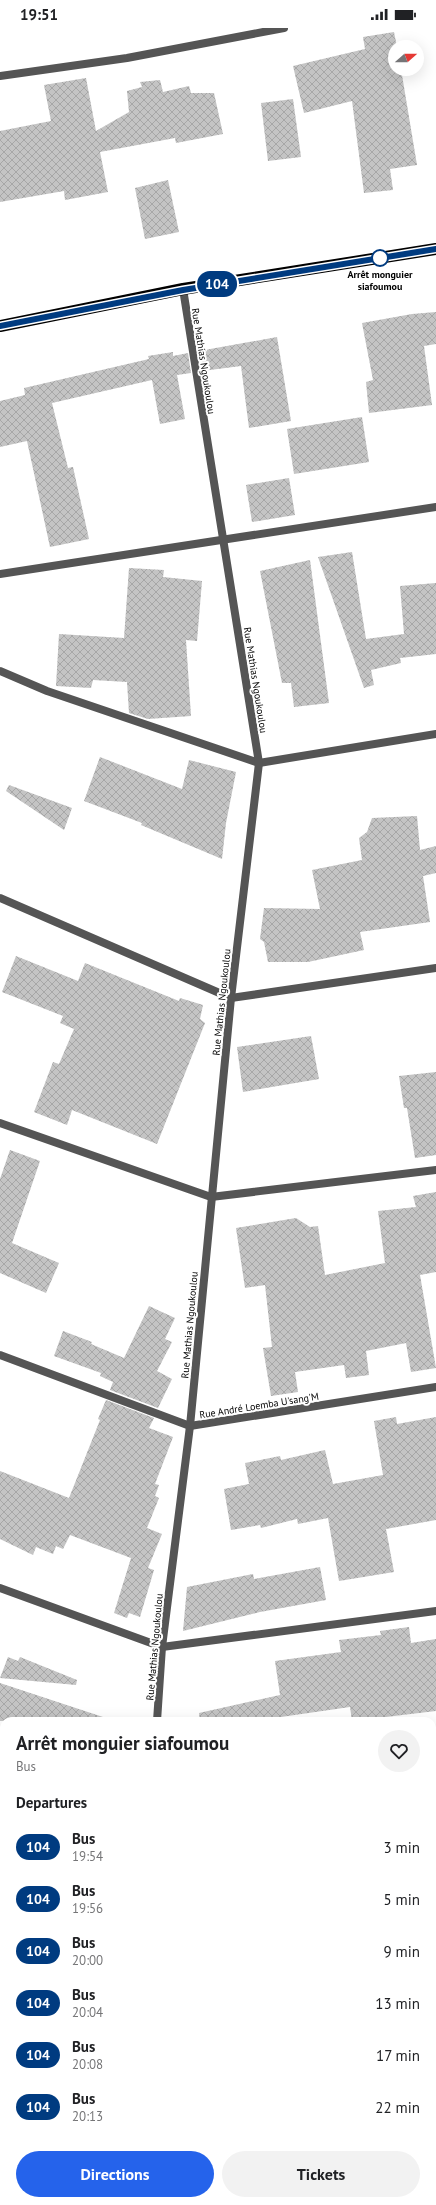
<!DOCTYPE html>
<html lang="en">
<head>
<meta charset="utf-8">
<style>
	:root { --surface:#fff; --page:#f2f2f2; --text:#202124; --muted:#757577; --accent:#2563eb }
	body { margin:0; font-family:"PT Sans",sans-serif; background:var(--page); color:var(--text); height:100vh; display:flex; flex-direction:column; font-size:15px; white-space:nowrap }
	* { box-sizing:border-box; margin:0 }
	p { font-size:13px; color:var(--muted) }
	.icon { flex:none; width:22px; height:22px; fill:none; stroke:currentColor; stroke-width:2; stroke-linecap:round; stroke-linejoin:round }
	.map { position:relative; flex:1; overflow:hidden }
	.panel { position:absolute; left:0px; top:1689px; width:436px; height:488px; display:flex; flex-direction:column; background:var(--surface); border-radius:12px 12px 0 0; box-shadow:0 4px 16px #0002 }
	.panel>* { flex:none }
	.badge { padding:0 8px; border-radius:13px; font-size:14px; line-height:26px }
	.needle { width:26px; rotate:69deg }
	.tools { position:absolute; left:388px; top:12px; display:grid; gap:8px }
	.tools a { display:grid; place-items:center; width:36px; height:36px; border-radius:50%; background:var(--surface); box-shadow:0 4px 16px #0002; font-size:20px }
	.map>.badge { position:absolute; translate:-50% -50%; box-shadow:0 0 0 2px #fff }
	h2 { padding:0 16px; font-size:15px; line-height:36px }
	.round { display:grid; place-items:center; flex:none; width:42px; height:42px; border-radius:21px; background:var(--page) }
	.summary { display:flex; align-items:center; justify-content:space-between; height:68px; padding:0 16px }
	h1 { font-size:19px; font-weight:700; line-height:30px }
	.cta { display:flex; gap:8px; margin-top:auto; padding:8px 16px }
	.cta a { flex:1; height:46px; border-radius:24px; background:var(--accent); color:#fff; font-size:16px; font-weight:700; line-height:46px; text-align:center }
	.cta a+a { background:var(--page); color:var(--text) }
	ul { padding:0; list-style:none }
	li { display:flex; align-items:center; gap:12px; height:52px; padding:0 16px }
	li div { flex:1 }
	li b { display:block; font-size:15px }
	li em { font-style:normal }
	li .badge { min-width:44px; font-weight:700; text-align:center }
	.status { display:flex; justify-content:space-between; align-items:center; height:28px; padding:0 20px; background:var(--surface); direction:ltr }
	.status svg { height:11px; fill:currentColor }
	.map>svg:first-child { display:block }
	.building { fill:url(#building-cross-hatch) }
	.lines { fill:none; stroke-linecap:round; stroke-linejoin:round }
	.street { stroke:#555; stroke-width:8 }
	.highway { stroke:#000; stroke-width:12 }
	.line-casing { stroke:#fff; stroke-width:9 }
	.line { stroke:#003b80; stroke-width:6 }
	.stop-dot { fill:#fff; stroke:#003b80; stroke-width:2 }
	.labels { text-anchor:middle; stroke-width:4; stroke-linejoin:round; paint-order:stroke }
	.stop-label { font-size:10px; font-weight:bold; fill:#000; stroke:#fff }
	.street-label { font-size:10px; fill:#000; stroke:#fff }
</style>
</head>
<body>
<div class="status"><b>19:51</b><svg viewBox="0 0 49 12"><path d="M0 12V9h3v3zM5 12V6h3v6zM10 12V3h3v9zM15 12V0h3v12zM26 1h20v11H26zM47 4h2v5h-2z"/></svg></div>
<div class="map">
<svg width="436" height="2177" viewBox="0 0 436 2177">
	<defs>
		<pattern id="building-cross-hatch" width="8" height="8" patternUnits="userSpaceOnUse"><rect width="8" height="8" fill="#c4c4c4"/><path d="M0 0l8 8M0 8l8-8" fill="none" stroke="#a7a7a7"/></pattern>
	</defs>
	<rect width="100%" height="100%" fill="#fff"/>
	<g class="building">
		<polygon points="394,4 397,19 395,41 401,41 417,137 390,141 393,162 364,165 352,73 304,85 293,38 365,21 363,9"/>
		<polygon points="86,50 96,103 129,84 127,63 142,59 140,54 160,52 163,64 189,58 191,65 214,65 223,106 176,115 175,110 100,124 108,164 65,172 64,163 0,174 0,103 51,93 44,57"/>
		<polygon points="293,71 301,129 268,133 261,75"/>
		<polygon points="168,152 179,204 145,211 135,160"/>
		<polygon points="436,284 436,316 424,318 432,377 369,385 366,354 373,352 362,295 412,286"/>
		<polygon points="277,309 291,393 249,400 241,338 202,343 199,323"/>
		<polygon points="173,324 173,328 188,325 191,345 177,347 185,391 160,396 152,352 52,375 68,440 73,439 89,511 50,519 27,413 0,419 0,373 25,367 24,360 149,331 148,328"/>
		<polygon points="362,389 369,434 294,446 287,401"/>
		<polygon points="289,450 295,487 252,494 246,457"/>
		<polygon points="352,524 366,611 404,606 400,558 436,555 436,626 400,630 401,635 371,642 374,657 364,660 318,529"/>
		<polygon points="310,532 329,675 294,679 291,655 282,655 260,543"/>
		<polygon points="129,540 164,542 163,549 202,553 197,613 186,612 191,688 148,691 129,685 127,654 93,652 91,660 56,658 59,606 124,610"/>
		<polygon points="100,729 182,761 189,732 236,744 226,795 222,831 141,797 142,795 84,773"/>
		<polygon points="9,757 72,780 64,802 6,763"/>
		<polygon points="417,788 420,822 436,818 436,845 423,848 430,894 360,904 364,922 308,934 268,934 264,914 260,911 264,880 320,881 312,842 362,832 359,810 367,804 372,790"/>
		<polygon points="16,928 78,953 85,935 179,973 180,970 203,977 200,991 205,995 157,1116 72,1082 67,1097 34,1084 53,1034 59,1036 74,1001 60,995 63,988 2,964"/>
		<polygon points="311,1008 319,1051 243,1064 237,1019"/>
		<polygon points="436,1044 436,1127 415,1130 407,1080 404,1080 399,1048"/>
		<polygon points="10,1122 40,1133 12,1215 59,1235 46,1265 0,1245 0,1151"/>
		<polygon points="436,1164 436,1244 420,1247 436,1340 411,1344 406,1315 366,1323 369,1347 346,1350 344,1337 295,1344 298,1364 271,1368 263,1320 272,1319 265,1257 245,1260 236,1200 296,1190 310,1199 318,1198 325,1247 385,1235 378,1183 416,1179 413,1168"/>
		<polygon points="149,1278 175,1290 165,1311 172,1314 157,1343 172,1351 158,1380 110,1362 113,1354 100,1348 101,1345 54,1328 63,1303 92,1314 91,1316 124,1330"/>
		<polygon points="106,1372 154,1390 149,1400 173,1409 155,1456 159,1457 155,1468 159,1470 147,1500 162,1506 148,1540 154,1542 140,1589 129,1585 127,1590 114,1585 131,1530 70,1507 63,1521 56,1518 53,1526 36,1519 33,1527 0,1511 0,1443 69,1470 100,1392 98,1391"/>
		<polygon points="396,1389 397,1396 436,1389 436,1492 386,1501 394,1544 339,1553 328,1490 298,1496 297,1491 261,1500 260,1497 231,1502 224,1461 249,1456 245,1435 280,1428 281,1432 325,1422 333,1456 383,1447 374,1393"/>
		<polygon points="320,1539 326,1572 260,1584 183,1603 187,1559 253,1546 254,1551"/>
		<polygon points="409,1599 411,1615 436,1611 436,1683 352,1693 350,1679 267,1691 268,1693 200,1693 199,1685 280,1667 275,1633 341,1624 339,1612 381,1607 380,1603"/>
		<polygon points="8,1629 18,1633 20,1629 77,1652 76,1657 0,1650"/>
		<polygon points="0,1655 103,1689 103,1693 0,1693"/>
	</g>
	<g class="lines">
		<g class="street">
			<polyline points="0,48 127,30 284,0"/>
			<polyline points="0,546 436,479"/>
			<polyline points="0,643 47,663 259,735 436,706"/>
			<polyline points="0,870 231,970 436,940"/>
			<polyline points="0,1095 211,1169 436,1142"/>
			<polyline points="0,1327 190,1398 436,1359"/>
			<polyline points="0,1560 162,1619 436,1583"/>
			<polyline points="157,1693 162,1619 190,1398 231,970 259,735 183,261"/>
			<polyline points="0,1797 4,1799"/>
			<polyline points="432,1804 436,1803"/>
			<polyline points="432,2039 436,2039"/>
			<polyline points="0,2053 4,2054"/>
			<polyline points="131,2177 132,2173"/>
		</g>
		<polyline class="highway" points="0,298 183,261 436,221"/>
	</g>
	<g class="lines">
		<defs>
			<polyline id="line" points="0,298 183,262 436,221"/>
		</defs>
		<use href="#line" class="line-casing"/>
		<use href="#line" class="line"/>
	</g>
	<circle class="stop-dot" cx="380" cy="230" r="8"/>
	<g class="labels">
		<g class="stop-label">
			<text x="380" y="250">Arrêt monguier<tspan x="380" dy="12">siafoumou</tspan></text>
		</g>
		<g class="street-label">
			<text transform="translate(204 333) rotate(81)" y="4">Rue Mathias Ngoukoulou</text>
			<text transform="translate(256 652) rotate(81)" y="4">Rue Mathias Ngoukoulou</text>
			<text transform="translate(221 974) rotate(-84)" y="4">Rue Mathias Ngoukoulou</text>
			<text transform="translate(189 1297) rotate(-85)" y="4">Rue Mathias Ngoukoulou</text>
			<text transform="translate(259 1377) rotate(-9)" y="4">Rue André Loemba U'sang'M</text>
			<text transform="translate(154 1619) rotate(-85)" y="4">Rue Mathias Ngoukoulou</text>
		</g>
	</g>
</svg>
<div class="tools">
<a><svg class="needle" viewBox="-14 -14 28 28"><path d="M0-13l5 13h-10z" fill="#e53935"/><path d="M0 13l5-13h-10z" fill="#757577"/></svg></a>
</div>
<b class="badge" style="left:217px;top:256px;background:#003b80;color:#fff">104</b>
<section class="panel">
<div class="summary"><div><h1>Arrêt monguier siafoumou</h1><p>Bus</p></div><a class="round"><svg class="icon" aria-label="heart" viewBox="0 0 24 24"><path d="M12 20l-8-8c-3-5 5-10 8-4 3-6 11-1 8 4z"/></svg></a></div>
<h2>Departures</h2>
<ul>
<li><span class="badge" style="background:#003b80;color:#fff">104</span><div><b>Bus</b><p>19:54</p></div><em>3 min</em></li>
<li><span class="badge" style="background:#003b80;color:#fff">104</span><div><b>Bus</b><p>19:56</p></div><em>5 min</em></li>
<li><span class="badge" style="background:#003b80;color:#fff">104</span><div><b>Bus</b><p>20:00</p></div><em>9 min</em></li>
<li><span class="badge" style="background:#003b80;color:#fff">104</span><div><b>Bus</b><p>20:04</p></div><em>13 min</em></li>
<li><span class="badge" style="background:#003b80;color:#fff">104</span><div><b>Bus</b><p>20:08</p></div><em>17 min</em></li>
<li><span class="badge" style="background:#003b80;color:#fff">104</span><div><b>Bus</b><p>20:13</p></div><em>22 min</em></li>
</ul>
<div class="cta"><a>Directions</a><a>Tickets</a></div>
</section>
</div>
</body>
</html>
